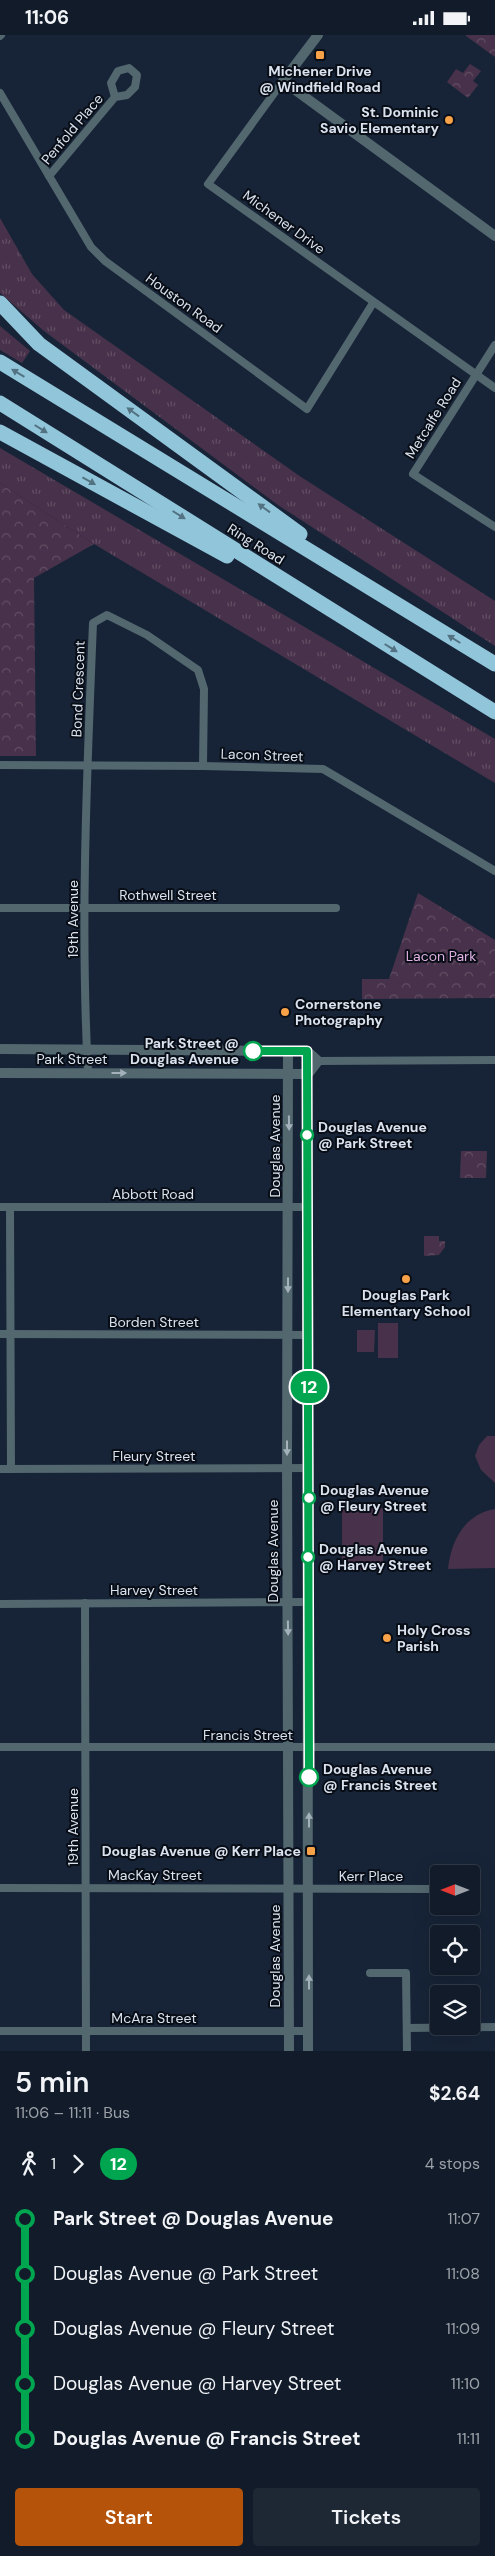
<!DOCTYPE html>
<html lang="en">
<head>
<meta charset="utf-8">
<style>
	:root { --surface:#111b29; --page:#1e2835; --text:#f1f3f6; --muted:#9ca1a8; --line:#303946; --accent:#b45309 }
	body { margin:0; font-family:"DM Sans",sans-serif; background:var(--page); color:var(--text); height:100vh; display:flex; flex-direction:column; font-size:19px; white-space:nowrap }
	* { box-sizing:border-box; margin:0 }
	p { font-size:16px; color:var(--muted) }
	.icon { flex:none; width:28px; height:28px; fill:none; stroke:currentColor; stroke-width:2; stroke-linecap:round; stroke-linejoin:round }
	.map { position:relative; height:2016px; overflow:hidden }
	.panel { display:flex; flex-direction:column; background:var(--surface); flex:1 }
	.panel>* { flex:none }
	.badge { padding:0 10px; border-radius:16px; font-size:18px; line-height:32px }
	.needle { width:32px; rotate:270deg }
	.tools { position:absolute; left:430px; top:1830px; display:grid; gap:10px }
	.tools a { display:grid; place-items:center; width:50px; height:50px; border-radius:5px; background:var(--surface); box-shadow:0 5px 20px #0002,0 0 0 1px var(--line); font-size:25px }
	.map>.badge { position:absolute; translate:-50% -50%; box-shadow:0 0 0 2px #fff }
	.legs { display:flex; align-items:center; gap:8px; height:55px; padding:0 15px; font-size:16px }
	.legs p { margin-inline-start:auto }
	.head { display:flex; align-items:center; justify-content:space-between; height:85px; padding:0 15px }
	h1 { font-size:28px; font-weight:600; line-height:38px }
	.cta { display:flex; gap:10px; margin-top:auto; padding:10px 15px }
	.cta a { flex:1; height:58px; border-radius:5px; background:var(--accent); color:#fff; font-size:20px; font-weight:600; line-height:58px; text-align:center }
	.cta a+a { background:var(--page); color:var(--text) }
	ul { padding:0 15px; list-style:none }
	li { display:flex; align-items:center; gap:18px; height:55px; font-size:19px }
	li i { display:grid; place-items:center; width:8px; height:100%; margin:0 6px; background:currentColor }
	li i::after { content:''; width:12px; height:12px; margin:-6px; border:4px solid; border-radius:50%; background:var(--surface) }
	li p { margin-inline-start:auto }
	li:first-child i { background:linear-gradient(#0000 50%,currentColor 0) }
	li:last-child i { background:linear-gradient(currentColor 50%,#0000 0) }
	.status { display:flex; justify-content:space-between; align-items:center; height:35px; padding:0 25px; background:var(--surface); direction:ltr }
	.status svg { height:14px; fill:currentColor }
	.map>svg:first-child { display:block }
	.grass { fill:url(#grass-tufts) }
	.park { fill:url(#park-crowns) }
	.garden { fill:#48314a }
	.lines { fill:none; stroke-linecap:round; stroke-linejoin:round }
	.minor { stroke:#53676f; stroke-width:8 }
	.tertiary { stroke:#53676f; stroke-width:10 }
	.motorway { stroke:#91c5da; stroke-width:15 }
	.oneway { fill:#537282 }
	.oneway2 { fill:#a3b1bb }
	.line-1-casing { stroke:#fff; stroke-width:11 }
	.line-1 { stroke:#00a54f; stroke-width:8 }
	.poi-dot { fill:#f7a149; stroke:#080d16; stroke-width:2 }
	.stop-1-dot { fill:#fff; stroke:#00a54f; stroke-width:2.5 }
	.labels { text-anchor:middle; stroke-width:4; stroke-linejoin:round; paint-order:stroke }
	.poi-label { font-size:14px; font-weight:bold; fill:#d9e2ee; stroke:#080d16 }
	.street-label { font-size:14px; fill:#d9e2ee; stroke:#080d16 }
	.park-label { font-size:14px; fill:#e1b0e5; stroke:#080d16 }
	.stop-label { font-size:14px; font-weight:bold; fill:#d9e2ee; stroke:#080d16; text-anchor:start }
</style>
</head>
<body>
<div class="status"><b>11:06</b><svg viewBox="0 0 49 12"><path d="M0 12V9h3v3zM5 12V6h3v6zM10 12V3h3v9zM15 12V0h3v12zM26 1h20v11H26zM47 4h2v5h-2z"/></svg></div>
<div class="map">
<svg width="495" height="2016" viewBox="0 0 495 2016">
	<defs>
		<pattern id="grass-tufts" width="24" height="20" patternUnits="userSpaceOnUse" patternTransform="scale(1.25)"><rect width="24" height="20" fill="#48314a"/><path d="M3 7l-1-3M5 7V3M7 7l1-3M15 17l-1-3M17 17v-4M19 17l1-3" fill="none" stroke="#624f64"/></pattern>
		<pattern id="park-crowns" width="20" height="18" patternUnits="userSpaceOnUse" patternTransform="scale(1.25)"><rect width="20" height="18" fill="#48314a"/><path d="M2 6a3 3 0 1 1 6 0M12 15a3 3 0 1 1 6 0" fill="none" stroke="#624f64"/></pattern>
	</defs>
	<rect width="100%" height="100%" fill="#172437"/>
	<g class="grass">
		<polygon points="0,183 32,239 64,275 301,442 495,566 495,611 278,470 44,296 0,258"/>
		<polygon points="0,291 30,316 22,328 0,315"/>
		<polygon points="0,413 495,704 495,748 94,509 0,448"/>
	</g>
	<g class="park">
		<polygon points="495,0 495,22 466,1 466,0"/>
		<polygon points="470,29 481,36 473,46 478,50 468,63 447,47 456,34 463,38"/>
		<polygon points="0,448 94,509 34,543 36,721 0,721"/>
		<polygon points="418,858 495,905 495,963 362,964 362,944 389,944"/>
		<polygon points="461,1116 487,1116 486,1143 460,1143"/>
		<polygon points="424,1201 439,1201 439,1206 445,1206 445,1212 439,1220 424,1221"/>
	</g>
	<g class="garden">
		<rect x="378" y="1288" width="20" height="35"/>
		<polygon points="357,1295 375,1295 374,1317 357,1317"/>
		<polygon points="487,1401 495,1401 495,1448 481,1435 475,1421 479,1410"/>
		<rect x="342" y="1473" width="41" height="62"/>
		<path d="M495 1474V1533L448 1534C451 1505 465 1479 495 1474Z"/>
	</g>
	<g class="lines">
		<g class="minor">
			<polyline points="0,1 1,0"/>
			<polyline points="283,46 208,149 495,353"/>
			<polyline points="0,58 91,212 105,226 307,374 373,268"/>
			<polyline points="49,141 115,62 127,60 135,52 137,40 129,33 118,36 111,48 115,62"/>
			<polyline points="495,310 413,439 495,492"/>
			<polyline points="0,730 203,731 323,734 495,836"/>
			<polyline points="0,873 336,873"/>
			<polyline points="318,1026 495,1025"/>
			<path d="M88 1037C80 888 87 738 93 588L107 580 147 600 198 635 204 654 203 731"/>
			<polyline points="0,1172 307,1172"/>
			<polyline points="10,1172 11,1434"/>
			<polyline points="0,1299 309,1300"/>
			<polyline points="0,1434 309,1433"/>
			<polyline points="85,1568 86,2016"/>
			<polyline points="0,1569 308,1567"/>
			<polyline points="0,1712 495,1712"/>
			<polyline points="0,1853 432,1854"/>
			<polyline points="370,1938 406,1938 407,2016"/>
			<polyline points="407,1993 495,1992"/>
			<polyline points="0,1996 308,1996"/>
		</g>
		<g class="tertiary">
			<polyline points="318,0 283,46 495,201"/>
			<polyline points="0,1014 307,1016 318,1026 308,1039 0,1038"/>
			<polyline points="288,1016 287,1432 289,2016"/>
			<polyline points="307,1016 308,2016"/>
		</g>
		<g class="motorway">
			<polyline points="0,268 39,309 300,499"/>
			<polyline points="0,327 495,629"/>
			<polyline points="0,368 495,677"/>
			<polyline points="0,397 227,521"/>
		</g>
	</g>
	<defs><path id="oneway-solid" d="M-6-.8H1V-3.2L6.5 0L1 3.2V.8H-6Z" transform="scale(1.25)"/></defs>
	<g class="oneway">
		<use href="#oneway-solid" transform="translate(18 338) rotate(-149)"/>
		<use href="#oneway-solid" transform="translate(133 377) rotate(-144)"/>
		<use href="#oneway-solid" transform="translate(41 394) rotate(32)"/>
		<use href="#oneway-solid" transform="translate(89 446) rotate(29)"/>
		<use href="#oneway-solid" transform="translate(264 473) rotate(-144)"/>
		<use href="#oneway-solid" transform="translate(179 480) rotate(32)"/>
		<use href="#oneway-solid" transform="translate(454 604) rotate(-148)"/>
		<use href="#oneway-solid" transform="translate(391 613) rotate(32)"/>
	</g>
	<g class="oneway2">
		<use href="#oneway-solid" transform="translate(119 1038)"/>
		<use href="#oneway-solid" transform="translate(289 1088) rotate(89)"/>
		<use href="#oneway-solid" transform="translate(288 1250) rotate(90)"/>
		<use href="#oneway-solid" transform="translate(287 1413) rotate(90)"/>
		<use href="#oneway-solid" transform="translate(288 1593) rotate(89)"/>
		<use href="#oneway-solid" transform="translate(309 1785) rotate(-90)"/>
		<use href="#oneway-solid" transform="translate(309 1947) rotate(-90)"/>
	</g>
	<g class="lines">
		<defs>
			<polyline id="line-1" points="253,1016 307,1016 309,1742"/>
		</defs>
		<use href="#line-1" class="line-1-casing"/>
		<use href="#line-1" class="line-1"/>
	</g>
	<g class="poi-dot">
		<rect x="315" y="15" width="10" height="10" rx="2.5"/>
		<circle cx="449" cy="85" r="5"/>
		<circle cx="285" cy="977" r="5"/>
		<circle cx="406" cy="1244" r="5"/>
		<circle cx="387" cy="1603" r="5"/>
		<rect x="306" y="1811" width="10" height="10" rx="2.5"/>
	</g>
	<g class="stop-1-dot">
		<circle cx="253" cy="1016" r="9"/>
		<circle cx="307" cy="1100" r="6"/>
		<circle cx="309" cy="1463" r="6"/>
		<circle cx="308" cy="1522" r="6"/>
		<circle cx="309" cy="1742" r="9"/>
	</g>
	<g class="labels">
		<g class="poi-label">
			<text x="320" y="41">Michener Drive<tspan x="320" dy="16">@ Windfield Road</tspan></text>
			<text x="439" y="82" text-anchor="end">St. Dominic<tspan x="439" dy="16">Savio Elementary</tspan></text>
			<text x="295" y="974" text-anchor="start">Cornerstone<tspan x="295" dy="16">Photography</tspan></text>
			<text x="406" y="1265">Douglas Park<tspan x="406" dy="16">Elementary School</tspan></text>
			<text x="397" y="1600" text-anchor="start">Holy Cross<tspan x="397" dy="16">Parish</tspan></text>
			<text x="301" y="1821" text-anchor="end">Douglas Avenue @ Kerr Place</text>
		</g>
		<g class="street-label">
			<text transform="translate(72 94) rotate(-50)" y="5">Penfold Place</text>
			<text transform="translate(284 187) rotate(36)" y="5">Michener Drive</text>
			<text transform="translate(184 268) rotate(36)" y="5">Houston Road</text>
			<text transform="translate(433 383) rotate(-58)" y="5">Metcalfe Road</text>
			<text transform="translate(256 509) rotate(32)" y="5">Ring Road</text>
			<text transform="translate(78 654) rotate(-88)" y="5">Bond Crescent</text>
			<text transform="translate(262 720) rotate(2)" y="5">Lacon Street</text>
			<text x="168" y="865">Rothwell Street</text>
			<text transform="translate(73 884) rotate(-90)" y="5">19th Avenue</text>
			<text x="72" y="1029">Park Street</text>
			<text transform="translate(275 1111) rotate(-90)" y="5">Douglas Avenue</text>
			<text x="153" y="1164">Abbott Road</text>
			<text x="154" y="1292">Borden Street</text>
			<text x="154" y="1426">Fleury Street</text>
			<text transform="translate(273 1516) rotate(-90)" y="5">Douglas Avenue</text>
			<text x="154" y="1560">Harvey Street</text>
			<text x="248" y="1705">Francis Street</text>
			<text transform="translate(73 1792) rotate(-90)" y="5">19th Avenue</text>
			<text x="155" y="1845">MacKay Street</text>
			<text x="371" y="1846">Kerr Place</text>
			<text transform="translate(275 1921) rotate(-90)" y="5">Douglas Avenue</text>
			<text x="154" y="1988">McAra Street</text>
		</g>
		<g class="park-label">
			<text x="441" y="926">Lacon Park</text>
		</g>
		<g class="stop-label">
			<text x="239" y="1013" text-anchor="end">Park Street @<tspan x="239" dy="16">Douglas Avenue</tspan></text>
			<text x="318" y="1097">Douglas Avenue<tspan x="318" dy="16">@ Park Street</tspan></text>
			<text x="320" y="1460">Douglas Avenue<tspan x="320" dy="16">@ Fleury Street</tspan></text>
			<text x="319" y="1519">Douglas Avenue<tspan x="319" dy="16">@ Harvey Street</tspan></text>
			<text x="323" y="1739">Douglas Avenue<tspan x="323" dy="16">@ Francis Street</tspan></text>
		</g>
	</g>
</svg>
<div class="tools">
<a><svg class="needle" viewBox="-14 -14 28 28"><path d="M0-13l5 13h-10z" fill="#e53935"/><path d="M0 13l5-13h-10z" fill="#9ca1a8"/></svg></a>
<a><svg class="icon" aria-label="locate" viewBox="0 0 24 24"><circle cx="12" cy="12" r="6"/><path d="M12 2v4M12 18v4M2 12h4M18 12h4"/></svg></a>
<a><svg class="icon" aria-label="layers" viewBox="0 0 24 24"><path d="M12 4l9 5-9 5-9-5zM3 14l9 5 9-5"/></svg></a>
</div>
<b class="badge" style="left:309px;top:1352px;background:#00a54f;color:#fff">12</b>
</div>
<section class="panel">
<div class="head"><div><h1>5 min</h1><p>11:06 – 11:11 · Bus</p></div><b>$2.64</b></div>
<div class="legs"><svg class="icon" aria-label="walk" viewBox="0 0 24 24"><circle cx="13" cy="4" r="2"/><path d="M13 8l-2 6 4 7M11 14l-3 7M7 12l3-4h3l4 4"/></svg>1<svg class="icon" aria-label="forward" viewBox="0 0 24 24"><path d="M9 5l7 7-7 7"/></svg><b class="badge" style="background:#00a54f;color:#fff">12</b><p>4 stops</p></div>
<ul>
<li><i style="color:#00a54f"></i><b>Park Street @ Douglas Avenue</b><p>11:07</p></li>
<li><i style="color:#00a54f"></i><span>Douglas Avenue @ Park Street</span><p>11:08</p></li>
<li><i style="color:#00a54f"></i><span>Douglas Avenue @ Fleury Street</span><p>11:09</p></li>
<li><i style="color:#00a54f"></i><span>Douglas Avenue @ Harvey Street</span><p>11:10</p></li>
<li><i style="color:#00a54f"></i><b>Douglas Avenue @ Francis Street</b><p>11:11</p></li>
</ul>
<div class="cta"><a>Start</a><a>Tickets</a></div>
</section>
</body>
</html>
